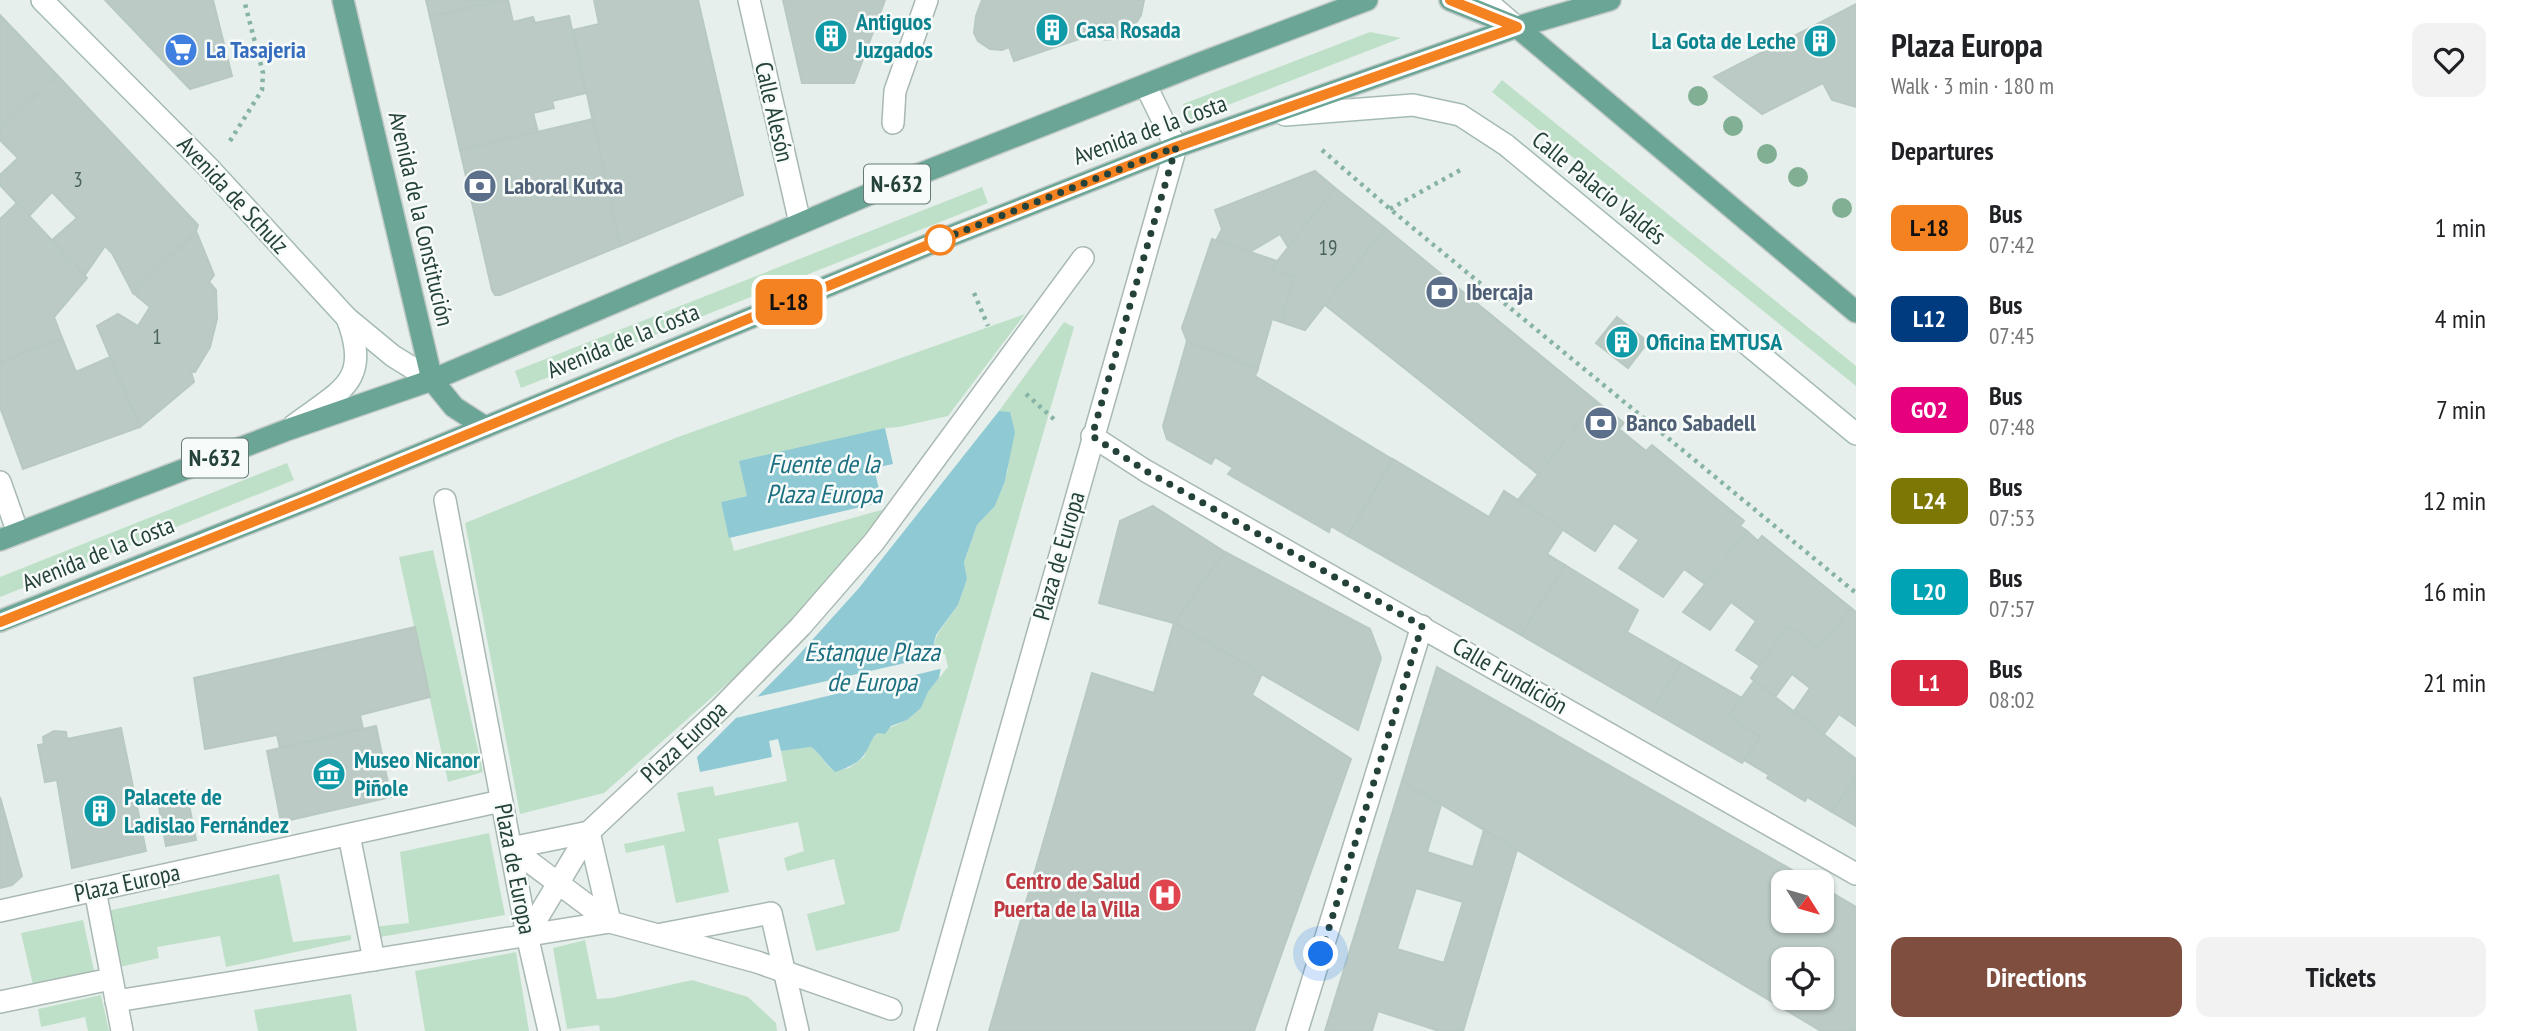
<!DOCTYPE html>
<html lang="en">
<head>
<meta charset="utf-8">
<style>
	:root { --surface:#fff; --page:#f2f2f2; --text:#202124; --muted:#757577; --accent:#7f4e3f }
	body { margin:0; font-family:"PT Sans Narrow",sans-serif; background:var(--page); color:var(--text); height:100vh; display:flex; flex-direction:column; font-size:26px; white-space:nowrap }
	* { box-sizing:border-box; margin:0 }
	p { font-size:23px; color:var(--muted) }
	.icon { flex:none; width:38px; height:38px; fill:none; stroke:currentColor; stroke-width:2; stroke-linecap:round; stroke-linejoin:round }
	.map { position:relative; flex:1; overflow:hidden }
	.panel { display:flex; flex-direction:column; background:var(--surface); width:665px }
	.panel>* { flex:none }
	.badge { padding:0 14px; border-radius:10px; font-size:24px; line-height:46px }
	.needle { width:46px; rotate:127deg }
	.tools { position:absolute; left:1771px; top:870px; display:grid; gap:14px }
	.tools a { display:grid; place-items:center; width:63px; height:63px; border-radius:14px; background:var(--surface); box-shadow:0 2px 5px #0004; font-size:35px }
	.you { position:absolute; width:35px; height:35px; margin:-18px; border:5px solid #fff; border-radius:50%; background:#1a73e8; box-shadow:0 0 0 10px #1a73e833 }
	.map>.badge { position:absolute; translate:-50% -50%; box-shadow:0 0 0 4px #fff }
	h2 { padding:0 35px; font-size:26px; line-height:63px }
	.round { display:grid; place-items:center; flex:none; width:74px; height:74px; border-radius:14px; background:var(--page) }
	.summary { display:flex; align-items:center; justify-content:space-between; height:119px; padding:0 35px }
	h1 { font-size:33px; font-weight:700; line-height:52px }
	.action { display:flex; gap:14px; margin-top:auto; padding:14px 35px }
	.action a { flex:1; height:80px; border-radius:14px; background:var(--accent); color:#fff; font-size:28px; font-weight:700; line-height:80px; text-align:center }
	.action a+a { background:var(--page); color:var(--text) }
	ul { padding:0; list-style:none }
	li { display:flex; align-items:center; gap:21px; height:91px; padding:0 35px }
	li div { flex:1 }
	li b { display:block; font-size:26px }
	li em { font-style:normal }
	li .badge { min-width:77px; font-weight:700; text-align:center }
	main { display:flex; flex:1; min-height:0 }
	.map>svg:first-child { display:block }
	.green { fill:#bfe0c8 }
	.water { fill:#8ec9d4 }
	.pier { fill:#e6efeb }
	.building { fill:#bbcac4; stroke:#b8c9c2; stroke-width:2; fill-rule:evenodd }
	.lines { fill:none; stroke-linecap:round; stroke-linejoin:round }
	.street-casing { stroke:#a8b8b2; stroke-width:24 }
	.secondary-casing { stroke:#a4bbb3; stroke-width:24 }
	.primary-casing { stroke:#c2cac8; stroke-width:24 }
	.path { stroke:#86b3a5; stroke-width:4.5; stroke-dasharray:3.5 5; stroke-linecap:butt }
	.street { stroke:#fff; stroke-width:21 }
	.secondary { stroke:#fff; stroke-width:21 }
	.primary { stroke:#6aa596; stroke-width:21 }
	.tree { fill:#80af93 }
	.line-casing { stroke:#fff; stroke-width:16 }
	.line { stroke:#f58220; stroke-width:10 }
	.walk { stroke:#24423a; stroke-width:7; stroke-dasharray:0 12.6 }
	.stop-dot { fill:#fff; stroke:#f58220; stroke-width:3.5 }
	.labels { text-anchor:middle; stroke-width:5; stroke-linejoin:round; paint-order:stroke }
	.number-label { font-size:21px; fill:#4a645c }
	.shield { fill:#f7fbf9; stroke:#637a73; stroke-width:2 }
	.shield-label { font-size:23px; font-weight:bold; fill:#24423a }
	.culture-label { font-size:24px; font-weight:bold; fill:#0d838f; stroke:#f7fbf9; text-anchor:start }
	.shop-label { font-size:24px; font-weight:bold; fill:#366cbe; stroke:#f7fbf9; text-anchor:start }
	.street-label { font-size:24px; fill:#24423a; stroke:#f7fbf9 }
	.service-label { font-size:24px; font-weight:bold; fill:#4e5e75; stroke:#f7fbf9; text-anchor:start }
	.health-label { font-size:24px; font-weight:bold; fill:#be3a42; stroke:#f7fbf9; text-anchor:end }
	.water-label { font-size:26px; font-style:italic; fill:#1c6f80; stroke:#f7fbf9 }
</style>
</head>
<body>
<main>
<div class="map">
<svg width="1856" height="1031" viewBox="0 0 1856 1031">
	<rect width="100%" height="100%" fill="#e6efeb"/>
	<g class="green">
		<polygon points="1370,32 1401,38 1189,120 1183,104"/>
		<polygon points="1502,80 1856,366 1856,386 1492,92"/>
		<polygon points="982,187 988,203 521,388 515,371"/>
		<polygon points="1025,314 948,416 899,427 885,428 747,496 721,502 734,551 885,509 828,581 736,676 604,793 520,814 465,523 678,437"/>
		<path d="M1064 322 1074 327 899 931 816 951 807 914 845 904 834 859 787 871 784 858 804 851 798 822 718 839 729 892 676 903 664 845 626 853 624 844 685 831 677 793 713 786 715 796 787 781 781 751 811 747C821 754 824 764 834 771L849 768 864 757 867 745 878 733 907 720 921 708 928 692 948 667 945 654 932 652 937 635 958 605 967 579 964 562 977 525 995 506 1005 481 1008 469 1010 413 999 411Z"/>
		<polygon points="287,463 294,480 0,597 0,577"/>
		<polygon points="433,550 483,772 448,782 399,557"/>
		<polygon points="489,833 505,915 375,938 374,927 409,923 400,852"/>
		<polygon points="279,874 293,942 351,935 351,940 226,967 220,936 157,947 159,958 120,967 107,911"/>
		<polygon points="83,920 95,975 34,989 21,933"/>
		<polygon points="585,940 597,999 612,998 692,980 748,997 776,1023 777,1031 600,1031 599,1025 567,1029 553,948"/>
		<polygon points="516,952 529,1031 425,1031 415,971"/>
		<polygon points="351,994 357,1031 258,1031 254,1010"/>
		<polygon points="101,995 109,1031 88,1031 85,1017 41,1027 38,1009"/>
	</g>
	<g class="water">
		<path d="M999 411 1010 412 1015 432 1005 481 995 506 977 525 964 562 967 579 958 605 936 635 932 652 942 661 939 678 928 692 921 708 907 720 891 726 885 734 878 733C871 738 870 746 865 753 860 763 845 769 835 772 825 764 821 754 811 747L781 751 778 739 769 741 772 757 700 772 697 757 795 659 859 588Z"/>
		<polygon points="885,428 893,464 874,468 882,502 729,538 721,502 747,496 739,461"/>
	</g>
	<polygon class="pier" points="940,655 945,660 944,668 736,718 756,697"/>
	<g class="building">
		<polygon points="105,0 213,0 232,76 190,89"/>
		<polygon points="426,0 503,0 430,17"/>
		<polygon points="503,0 508,0 513,22 533,17 535,23 569,16 586,93 552,101 554,108 533,113 538,132 460,150 430,17"/>
		<polygon points="594,0 698,0 743,195 620,246 573,30 599,24"/>
		<polygon points="783,0 885,0 854,83 802,83"/>
		<polygon points="982,0 1144,0 1141,15 1134,26 1121,37 1109,40 1085,37 1014,61 1009,47 1002,50 990,49 978,41 974,33 976,16"/>
		<polygon points="1856,4 1856,107 1832,100 1823,83 1762,114 1714,77"/>
		<polygon points="0,15 57,75 0,130"/>
		<polygon points="57,75 198,225 196,231 133,293 112,253 105,246 85,275 52,240 77,218 52,192 29,216 0,185 0,175 18,158 0,140 0,130"/>
		<polygon points="593,119 620,246 500,295 495,295 492,290 460,150"/>
		<polygon points="1315,171 1335,188 1288,247 1280,234 1250,252 1216,241 1222,229 1215,210"/>
		<polygon points="1335,188 1385,228 1305,330 1281,322 1294,277 1271,269"/>
		<polygon points="17,203 87,278 54,317 62,338 0,362 0,219"/>
		<polygon points="1385,228 1596,401 1539,475 1325,305"/>
		<polygon points="196,231 214,275 209,282 216,290 217,319 210,347 195,372 191,372 194,382 140,427 97,326 118,314 138,326 150,307 133,293"/>
		<polygon points="1212,239 1277,261 1271,269 1294,277 1281,322 1272,319 1258,368 1187,341 1182,328"/>
		<polygon points="1617,317 1648,342 1628,368 1596,343"/>
		<polygon points="62,338 76,372 110,357 140,427 23,469 0,407 0,362"/>
		<polygon points="1187,341 1258,369 1255,376 1392,459 1348,536 1331,526 1329,532 1228,474 1233,468 1215,457 1211,464 1167,439 1163,426"/>
		<polygon points="1596,401 1624,423 1619,429 1646,451 1652,445 1744,521 1740,526 1747,531 1705,584 1684,569 1663,597 1619,568 1639,540 1614,523 1595,551 1518,500"/>
		<polygon points="1393,459 1489,517 1504,491 1563,529 1547,554 1565,565 1521,635 1348,536"/>
		<polygon points="1153,506 1225,552 1174,623 1099,603 1120,521"/>
		<polygon points="1747,531 1758,541 1762,536 1851,608 1819,648 1788,626 1760,666 1736,650 1756,621 1731,602 1710,630 1683,612"/>
		<polygon points="1225,552 1370,629 1381,658 1358,730 1174,623"/>
		<polygon points="1565,565 1638,610 1627,632 1681,663 1652,711 1521,635"/>
		<polygon points="1851,608 1856,612 1856,726 1839,714 1824,734 1794,711 1810,688 1792,674 1775,697 1751,678 1788,626 1819,648"/>
		<polygon points="1174,623 1262,674 1252,695 1351,759 1254,1031 989,1031 1092,673 1154,693"/>
		<polygon points="415,627 430,697 360,715 363,729 280,748 277,735 205,749 194,678"/>
		<polygon points="1681,663 1742,698 1729,715 1760,737 1742,763 1652,711"/>
		<path d="M1437 667 1813 882H1783V920H1822V887L1856 907V1031H1821L1402 781ZM1783 959H1822V998H1783Z"/>
		<polygon points="1754,681 1856,759 1856,777 1832,812 1807,797 1805,801 1767,778 1769,775 1744,760 1760,737 1729,715"/>
		<polygon points="376,726 391,797 281,822 267,751"/>
		<polygon points="121,728 146,851 72,868 57,780 45,782 38,745 44,744 43,737 54,731 66,732 67,739"/>
		<polygon points="1856,777 1856,826 1832,812"/>
		<path d="M1402 781 1441 805 1427 852 1473 867 1484 830 1517 850 1463 1031H1439L1378 1011 1372 1031H1325ZM1416 888 1463 902 1444 963 1397 949Z"/>
		<polygon points="186,790 196,840 166,846 157,796"/>
		<polygon points="0,797 22,876 12,885 0,888"/>
	</g>
	<g class="lines">
		<defs>
			<g id="street">
				<polyline points="749,0 800,223"/>
				<polyline points="1485,0 1513,24"/>
				<polyline points="893,123 895,91 927,0"/>
				<polyline points="1092,436 1146,471 1856,874"/>
				<polyline points="0,482 18,533"/>
				<polyline points="445,500 527,935 549,1031"/>
				<polyline points="349,835 374,960"/>
				<polyline points="511,848 589,832 610,922"/>
				<polyline points="511,848 610,922"/>
				<polyline points="95,890 122,1031"/>
				<polyline points="0,911 501,801"/>
				<polyline points="662,934 771,913 798,1031"/>
				<polyline points="527,935 589,832 720,709 801,626 874,542 1083,258"/>
				<polyline points="116,1001 610,922 757,962 891,1009"/>
				<polyline points="0,1002 111,979"/>
				<polyline points="925,1031 1176,147 1146,86"/>
				<polyline points="1297,1031 1422,626"/>
			</g>
			<g id="secondary">
				<polyline points="42,0 210,169 347,318 393,356 432,380"/>
				<polyline points="1285,115 1413,105 1460,115 1506,145 1856,434"/>
				<path d="M293 426C340 390 372 383 347 318"/>
			</g>
			<g id="primary">
				<polyline points="343,0 432,380 454,407 485,427"/>
				<polyline points="1450,0 1517,27 1856,312"/>
				<polyline points="0,540 287,430 432,380 884,188 1198,64 1367,0"/>
				<polyline points="0,621 313,498 930,244 1176,147 1517,27 1610,0"/>
			</g>
		</defs>
		<use href="#street" class="street-casing"/>
		<use href="#secondary" class="secondary-casing"/>
		<use href="#primary" class="primary-casing"/>
		<g class="path">
			<polyline points="230,141 262,90 263,73 244,0"/>
			<polyline points="1322,150 1390,209 1856,593"/>
			<polyline points="1390,209 1464,168"/>
			<polyline points="974,293 988,326"/>
			<polyline points="1026,394 1057,422"/>
		</g>
		<use href="#street" class="street"/>
		<use href="#secondary" class="secondary"/>
		<use href="#primary" class="primary"/>
	</g>
	<g class="tree">
		<circle cx="1698" cy="96" r="10"/>
		<circle cx="1733" cy="126" r="10"/>
		<circle cx="1767" cy="154" r="10"/>
		<circle cx="1798" cy="177" r="10"/>
		<circle cx="1842" cy="208" r="10"/>
	</g>
	<g class="lines">
		<defs>
			<polyline id="line" points="0,622 313,498 930,244 1176,147 1517,27 1450,0"/>
		</defs>
		<use href="#line" class="line-casing"/>
		<use href="#line" class="line"/>
		<polyline class="walk" points="940,240 930,244 1176,147 1092,436 1146,471 1422,626 1321,954"/>
	</g>
	<defs>
		<symbol id="building-disc" viewBox="-11 -11 22 22"><circle r="9.5" fill="#0f9aa8" stroke="#f7fbf9"/><path d="M-4-6H4V6H1V3H-1V6H-4ZM-2.5-4.3h1.7v1.8h-1.7ZM.8-4.3h1.7v1.8H.8ZM-2.5-1h1.7V.8h-1.7ZM.8-1h1.7V.8H.8Z" fill="#fff"/></symbol>
		<symbol id="supermarket-disc" viewBox="-11 -11 22 22"><circle r="9.5" fill="#3f7fe0" stroke="#f7fbf9"/><path d="M-6-5.5h2.5l.6 2H6L4.5 2H-2.5L-4.4-4H-6ZM-1.5 3.2a1.3 1.3 0 1 0 .1 0ZM3 3.2a1.3 1.3 0 1 0 .1 0Z" fill="#fff"/></symbol>
		<symbol id="bank-disc" viewBox="-11 -11 22 22"><circle r="9.5" fill="#5c6f8a" stroke="#f7fbf9"/><path d="M-6-4H6V4H-6ZM0-2.3a2.3 2.3 0 1 0 0 4.6a2.3 2.3 0 1 0 0-4.6Z" fill="#fff"/></symbol>
		<symbol id="museum-disc" viewBox="-11 -11 22 22"><circle r="9.5" fill="#0f9aa8" stroke="#f7fbf9"/><path d="M0-6L6-3V-2H-6V-3ZM-5-1h2V3h-2ZM-1-1h2V3h-2ZM3-1h2V3H3ZM-6 4H6V6H-6Z" fill="#fff"/></symbol>
		<symbol id="hospital-disc" viewBox="-11 -11 22 22"><circle r="9.5" fill="#e0444e" stroke="#f7fbf9"/><path d="M-5-5h3v3.5h4V-5h3V5h-3V1.5h-4V5h-3Z" fill="#fff"/></symbol>
	</defs>
	<g fill-rule="evenodd">
		<use href="#building-disc" x="1033" y="11" width="38" height="38"/>
		<use href="#building-disc" x="812" y="17" width="38" height="38"/>
		<use href="#building-disc" x="1801" y="22" width="38" height="38"/>
		<use href="#supermarket-disc" x="162" y="31" width="38" height="38"/>
		<use href="#bank-disc" x="461" y="167" width="38" height="38"/>
		<use href="#bank-disc" x="1423" y="273" width="38" height="38"/>
		<use href="#building-disc" x="1603" y="323" width="38" height="38"/>
		<use href="#bank-disc" x="1582" y="404" width="38" height="38"/>
		<use href="#museum-disc" x="310" y="755" width="38" height="38"/>
		<use href="#building-disc" x="81" y="792" width="38" height="38"/>
		<use href="#hospital-disc" x="1146" y="876" width="38" height="38"/>
	</g>
	<circle class="stop-dot" cx="940" cy="240" r="14"/>
	<g class="labels">
		<g class="number-label">
			<text x="78" y="187">3</text>
			<text x="1328" y="255">19</text>
			<text x="157" y="344">1</text>
		</g>
		<g class="shield">
			<rect x="864" y="164.5" width="66" height="39" rx="5"/>
			<rect x="182" y="438.5" width="66" height="39" rx="5"/>
		</g>
		<g class="shield-label">
			<text x="897" y="192">N-632</text>
			<text x="215" y="466">N-632</text>
		</g>
		<g class="culture-label">
			<text x="856" y="30">Antiguos<tspan x="856" dy="28">Juzgados</tspan></text>
			<text x="1076" y="38">Casa Rosada</text>
			<text x="1796" y="49" text-anchor="end">La Gota de Leche</text>
			<text x="1646" y="350">Oficina EMTUSA</text>
			<text x="354" y="768">Museo Nicanor<tspan x="354" dy="28">Piñole</tspan></text>
			<text x="124" y="805">Palacete de<tspan x="124" dy="28">Ladislao Fernández</tspan></text>
		</g>
		<g class="shop-label">
			<text x="206" y="58">La Tasajeria</text>
		</g>
		<g class="street-label">
			<text transform="translate(774 112) rotate(77)" y="8">Calle Alesón</text>
			<text transform="translate(1150 130) rotate(-20)" y="8">Avenida de la Costa</text>
			<text transform="translate(1599 188) rotate(39)" y="8">Calle Palacio Valdés</text>
			<text transform="translate(233 195) rotate(47)" y="8">Avenida de Schulz</text>
			<text transform="translate(421 219) rotate(77)" y="8">Avenida de la Constitución</text>
			<text transform="translate(623 341) rotate(-22)" y="8">Avenida de la Costa</text>
			<text transform="translate(98 554) rotate(-22)" y="8">Avenida de la Costa</text>
			<text transform="translate(1059 556) rotate(-74)" y="8">Plaza de Europa</text>
			<text transform="translate(1510 676) rotate(30)" y="8">Calle Fundición</text>
			<text transform="translate(684 742) rotate(-43)" y="8">Plaza Europa</text>
			<text transform="translate(515 869) rotate(79)" y="8">Plaza de Europa</text>
			<text transform="translate(127 883) rotate(-12)" y="8">Plaza Europa</text>
		</g>
		<g class="service-label">
			<text x="504" y="194">Laboral Kutxa</text>
			<text x="1466" y="300">Ibercaja</text>
			<text x="1626" y="431">Banco Sabadell</text>
		</g>
		<g class="health-label">
			<text x="1140" y="889">Centro de Salud<tspan x="1140" dy="28">Puerta de la Villa</tspan></text>
		</g>
		<g class="water-label">
			<text x="824" y="473">Fuente de la<tspan x="824" dy="30">Plaza Europa</tspan></text>
			<text x="872" y="661">Estanque Plaza<tspan x="872" dy="30">de Europa</tspan></text>
		</g>
	</g>
</svg>
<div class="tools">
<a><svg class="needle" viewBox="-14 -14 28 28"><path d="M0-13l5 13h-10z" fill="#e53935"/><path d="M0 13l5-13h-10z" fill="#757577"/></svg></a>
<a><svg class="icon" aria-label="locate" viewBox="0 0 24 24"><circle cx="12" cy="12" r="6"/><path d="M12 2v4M12 18v4M2 12h4M18 12h4"/></svg></a>
</div>
<div class="you" style="left:1321px;top:954px"></div>
<b class="badge" style="left:789px;top:302px;background:#f58220;color:#111">L-18</b>
</div>
<section class="panel">
<div class="summary"><div><h1>Plaza Europa</h1><p>Walk · 3 min · 180 m</p></div><a class="round"><svg class="icon" aria-label="heart" viewBox="0 0 24 24"><path d="M12 20l-8-8c-3-5 5-10 8-4 3-6 11-1 8 4z"/></svg></a></div>
<h2>Departures</h2>
<ul>
<li><span class="badge" style="background:#f58220;color:#111">L-18</span><div><b>Bus</b><p>07:42</p></div><em>1 min</em></li>
<li><span class="badge" style="background:#003b80;color:#fff">L12</span><div><b>Bus</b><p>07:45</p></div><em>4 min</em></li>
<li><span class="badge" style="background:#e6007e;color:#fff">GO2</span><div><b>Bus</b><p>07:48</p></div><em>7 min</em></li>
<li><span class="badge" style="background:#7d7805;color:#fff">L24</span><div><b>Bus</b><p>07:53</p></div><em>12 min</em></li>
<li><span class="badge" style="background:#00a3b4;color:#fff">L20</span><div><b>Bus</b><p>07:57</p></div><em>16 min</em></li>
<li><span class="badge" style="background:#d7263d;color:#fff">L1</span><div><b>Bus</b><p>08:02</p></div><em>21 min</em></li>
</ul>
<div class="action"><a>Directions</a><a>Tickets</a></div>
</section>
</main>
</body>
</html>
